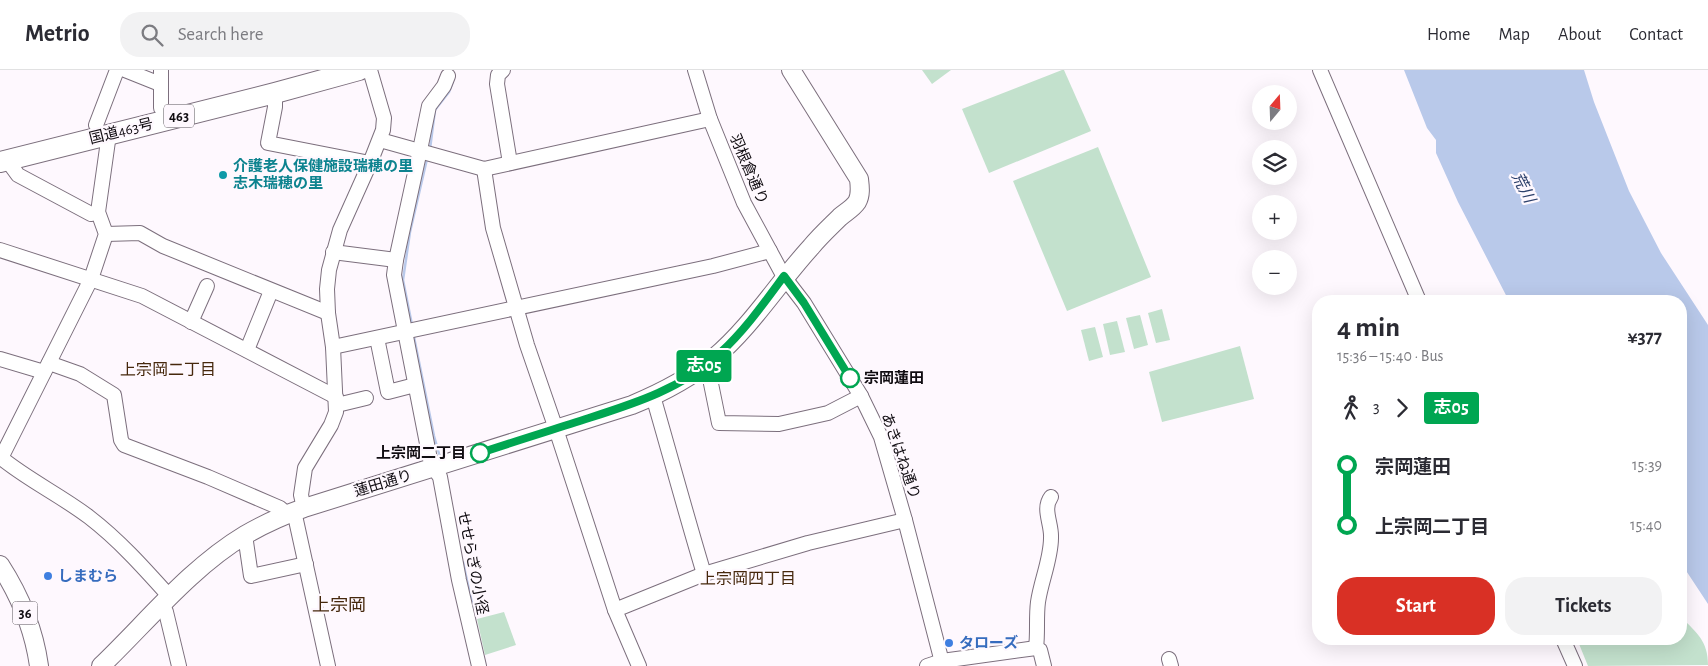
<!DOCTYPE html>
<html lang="en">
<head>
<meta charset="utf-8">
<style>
	:root { --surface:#fff; --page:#f2f2f3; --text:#2b2b33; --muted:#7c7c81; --line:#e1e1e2; --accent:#d93025 }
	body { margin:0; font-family:"Alegreya Sans","Noto Sans JP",sans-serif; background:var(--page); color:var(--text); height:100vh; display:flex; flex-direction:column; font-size:19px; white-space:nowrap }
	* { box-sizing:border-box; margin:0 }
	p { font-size:16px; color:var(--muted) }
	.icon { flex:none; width:28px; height:28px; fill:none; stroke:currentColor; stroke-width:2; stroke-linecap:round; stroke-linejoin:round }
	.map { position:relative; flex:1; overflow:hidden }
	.panel { position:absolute; left:1312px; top:225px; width:375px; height:350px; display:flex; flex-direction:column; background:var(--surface); border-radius:20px; box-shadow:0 5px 20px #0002 }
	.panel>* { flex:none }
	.badge { padding:0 10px; border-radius:4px; font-size:18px; line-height:32px }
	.needle { width:32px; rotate:19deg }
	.buttons { position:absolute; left:1252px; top:15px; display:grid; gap:10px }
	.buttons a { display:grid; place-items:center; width:45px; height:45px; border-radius:50%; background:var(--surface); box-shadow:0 5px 20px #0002; font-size:25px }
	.map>.badge { position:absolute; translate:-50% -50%; box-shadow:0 0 0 2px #fff }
	.legs { display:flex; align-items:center; gap:8px; height:55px; padding:0 25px; font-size:16px }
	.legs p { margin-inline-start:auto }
	.headline { display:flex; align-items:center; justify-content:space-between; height:85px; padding:0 25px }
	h1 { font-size:28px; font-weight:600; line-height:38px }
	.cta { display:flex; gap:10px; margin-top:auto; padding:10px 25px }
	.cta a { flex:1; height:58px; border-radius:20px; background:var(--accent); color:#fff; font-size:20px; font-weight:600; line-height:58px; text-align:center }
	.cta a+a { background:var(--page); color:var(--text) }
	ul { padding:0 25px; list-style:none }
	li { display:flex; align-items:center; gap:18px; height:60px; font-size:19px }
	li i { display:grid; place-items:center; width:8px; height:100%; margin:0 6px; background:currentColor }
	li i::after { content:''; width:12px; height:12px; margin:-6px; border:4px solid; border-radius:50%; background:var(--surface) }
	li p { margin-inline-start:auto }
	li:first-child i { background:linear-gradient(#0000 50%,currentColor 0) }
	li:last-child i { background:linear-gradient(currentColor 50%,#0000 0) }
	header { display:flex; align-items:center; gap:30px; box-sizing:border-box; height:70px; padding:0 25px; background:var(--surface); border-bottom:1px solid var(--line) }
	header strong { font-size:24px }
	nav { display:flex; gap:28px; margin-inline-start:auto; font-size:18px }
	.search { width:350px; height:45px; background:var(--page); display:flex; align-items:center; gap:12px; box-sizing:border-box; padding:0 18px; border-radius:20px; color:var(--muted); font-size:19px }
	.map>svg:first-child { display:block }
	.green { fill:#c3e1cd }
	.water { fill:#b9c9ea }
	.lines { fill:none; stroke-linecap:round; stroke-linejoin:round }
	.stream { stroke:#b9c9ea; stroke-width:2.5 }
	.minor-casing { stroke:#7c6f7d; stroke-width:16 }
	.major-casing { stroke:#7c6f7d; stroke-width:20 }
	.highway-casing { stroke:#7c6f7d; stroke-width:22 }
	.minor { stroke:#fff; stroke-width:14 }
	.major { stroke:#fff; stroke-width:18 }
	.highway { stroke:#fff; stroke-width:20 }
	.line-1-casing { stroke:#fff; stroke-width:11 }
	.line-1 { stroke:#00a651; stroke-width:8 }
	.culture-dot { fill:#0f9aa8; stroke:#fef8fe; stroke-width:2 }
	.stop-1-dot { fill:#fff; stroke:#00a651; stroke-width:2.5 }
	.shop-dot { fill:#3f7fe0; stroke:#fef8fe; stroke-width:2 }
	.labels { text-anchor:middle; stroke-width:4.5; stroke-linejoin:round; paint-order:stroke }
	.shield { fill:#fef8fe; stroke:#575358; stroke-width:1 }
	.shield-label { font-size:14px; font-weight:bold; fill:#100c11 }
	.street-label { font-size:15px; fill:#100c11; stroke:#fef8fe }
	.culture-label { font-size:15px; font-weight:bold; fill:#0d838f; stroke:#fef8fe; text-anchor:start }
	.stop-label { font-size:15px; font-weight:bold; fill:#100c11; stroke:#fef8fe; text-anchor:start }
	.shop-label { font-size:15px; font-weight:bold; fill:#366cbe; stroke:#fef8fe; text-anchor:start }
	.water-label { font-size:16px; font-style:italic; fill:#2c406b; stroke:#fef8fe }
	.neighbourhood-label { font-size:16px; fill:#46280d; stroke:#fef8fe }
	.quarter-label { font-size:18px; fill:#46280d; stroke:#fef8fe }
</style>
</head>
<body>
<header>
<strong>Metrio</strong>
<div class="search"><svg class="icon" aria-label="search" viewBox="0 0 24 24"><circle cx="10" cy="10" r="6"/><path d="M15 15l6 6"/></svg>Search here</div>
<nav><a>Home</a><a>Map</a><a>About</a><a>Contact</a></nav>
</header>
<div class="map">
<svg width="1708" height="596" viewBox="0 0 1708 596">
	<rect width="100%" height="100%" fill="#fef8fe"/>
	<g class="green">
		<polygon points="922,0 951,0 932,14"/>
		<polygon points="1062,0 1064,0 1091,61 989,103 962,39"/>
		<polygon points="1098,77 1151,207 1067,241 1013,111"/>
		<polygon points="1162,239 1170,270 1156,273 1148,243"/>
		<polygon points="1140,245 1148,275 1134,279 1126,248"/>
		<polygon points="1117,251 1125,282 1110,285 1103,254"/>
		<polygon points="1095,257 1103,287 1089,291 1081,260"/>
		<polygon points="1240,276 1254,329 1162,352 1149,302"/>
		<polygon points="504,542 516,575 485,585 477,549"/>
		<path d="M1681 547C1697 563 1708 571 1708 595L1588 596 1577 569H1681Z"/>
	</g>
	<polygon class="water" points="1404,0 1584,0 1594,32 1629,121 1661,183 1708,255 1708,534 1681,493 1681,231 1509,231 1458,132 1436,83 1436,70 1427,58"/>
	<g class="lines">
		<g class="stream">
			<polyline points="430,79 435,40 449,22 453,11"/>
			<polyline points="412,255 403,210 410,162 427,89"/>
			<polyline points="414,267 434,366 440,387"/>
			<polyline points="463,492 473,538"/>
		</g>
		<defs>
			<g id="minor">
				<polyline points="125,0 160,14"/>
				<polyline points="161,0 161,38"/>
				<polyline points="503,0 498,5 497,14 510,93"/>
				<polyline points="695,0 710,49 744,133 784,207 804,233 861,326 881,367 905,450 943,596"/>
				<polyline points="1320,0 1419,231"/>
				<polyline points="448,6 444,16 429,36 420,80 396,190 394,205 430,389 434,398 440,407 459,510 479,596"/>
				<polyline points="275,23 275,37 268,73 370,93"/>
				<polyline points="96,55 117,0"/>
				<polyline points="380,70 484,99 710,49"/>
				<polyline points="7,90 18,105 91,144 98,142"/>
				<polyline points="484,99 493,158 527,275 556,359 615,540 639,596"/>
				<polyline points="106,164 140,163 163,176 328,243"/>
				<polyline points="0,180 142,226 336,327"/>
				<polyline points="333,182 396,190"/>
				<polyline points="191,252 207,216"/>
				<polyline points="377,268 388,322 415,315"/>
				<polyline points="333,277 713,196 770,181"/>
				<polyline points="247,280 271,221"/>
				<polyline points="0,289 44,302"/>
				<polyline points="49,293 80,304 114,325 121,370 124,375 208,407 280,438 287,444"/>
				<polyline points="707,294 719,353 779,354 828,343 861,326"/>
				<path d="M653 326C670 385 686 444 704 504"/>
				<polyline points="337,335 366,328"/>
				<path d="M0 387C28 410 60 425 89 447 119 470 144 498 170 527"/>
				<polyline points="1,388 91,209 106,164 98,142 109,64"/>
				<polyline points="304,438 301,425 305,398 331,355 336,342 333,277 328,243 327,219 329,200 340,160 370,93 383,60 384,48 370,0"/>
				<polyline points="294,441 328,596"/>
				<polyline points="245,465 251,506 306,494"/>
				<polyline points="163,535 166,542 179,596"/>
				<polyline points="615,540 704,504 808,473 905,450"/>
				<polyline points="1563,569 1575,596"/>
				<polyline points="1169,589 1171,596"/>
				<polyline points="927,596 942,591 1036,578"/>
				<path d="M1044 596 1040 580 1036 578C1038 563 1036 547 1038 532 1041 511 1051 489 1051 468 1052 454 1042 439 1051 427"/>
			</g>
			<g id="major">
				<path d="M0 495C20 526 34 560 39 596"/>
				<path d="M101 596C147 552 190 498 245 465 264 454 284 445 304 438L632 335C661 323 689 309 714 288 751 257 778 213 811 177 820 166 830 157 840 147 846 142 853 138 857 132 861 125 860 117 859 109L791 0"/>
			</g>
			<polyline id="highway" points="0,92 275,23 359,0"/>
		</defs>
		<use href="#minor" class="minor-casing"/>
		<use href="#major" class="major-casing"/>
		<use href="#highway" class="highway-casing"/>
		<use href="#minor" class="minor"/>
		<use href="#major" class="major"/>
		<use href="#highway" class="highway"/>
	</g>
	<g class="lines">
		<defs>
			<path id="line-1" d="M480 383C516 371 552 360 589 348 636 333 683 318 720 283 745 260 764 233 784 206L804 233 850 308"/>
		</defs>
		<use href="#line-1" class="line-1-casing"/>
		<use href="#line-1" class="line-1"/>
	</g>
	<circle class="culture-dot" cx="223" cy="105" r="5"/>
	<g class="stop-1-dot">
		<circle cx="850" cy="308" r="9"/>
		<circle cx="480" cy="383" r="9"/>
	</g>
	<g class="shop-dot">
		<circle cx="48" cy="506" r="5"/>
		<circle cx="949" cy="573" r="5"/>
	</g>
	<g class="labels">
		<g class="shield">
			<rect x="164" y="34.5" width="30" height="23" rx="4"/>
			<rect x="12.5" y="531.5" width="25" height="23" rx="4"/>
		</g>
		<g class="shield-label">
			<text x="179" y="51">463</text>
			<text x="25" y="548">36</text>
		</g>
		<g class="street-label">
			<text transform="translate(121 61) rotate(-14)" y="5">国道463号</text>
			<text transform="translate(749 99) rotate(67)" y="5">羽根倉通り</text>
			<text transform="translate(901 386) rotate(71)" y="5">あきはね通り</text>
			<text transform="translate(383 413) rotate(-17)" y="5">蓮田通り</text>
			<text transform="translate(473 493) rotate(79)" y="5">せせらぎの小径</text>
		</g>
		<g class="culture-label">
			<text x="233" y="101">介護老人保健施設瑞穂の里<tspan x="233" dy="17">志木瑞穂の里</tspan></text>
		</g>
		<g class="stop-label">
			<text x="864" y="313">宗岡蓮田</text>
			<text x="466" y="388" text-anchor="end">上宗岡二丁目</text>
		</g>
		<g class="shop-label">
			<text x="58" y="511">しまむら</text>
			<text x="959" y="578">タローズ</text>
		</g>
		<g class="water-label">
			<text transform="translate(1524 117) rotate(63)" y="6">荒川</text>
		</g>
		<g class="neighbourhood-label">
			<text x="168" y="305">上宗岡二丁目</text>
			<text x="748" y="514">上宗岡四丁目</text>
		</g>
		<g class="quarter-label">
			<text x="339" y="541">上宗岡</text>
		</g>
	</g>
</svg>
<div class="buttons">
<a><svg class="needle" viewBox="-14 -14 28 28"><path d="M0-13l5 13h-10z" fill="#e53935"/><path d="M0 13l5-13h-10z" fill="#7c7c81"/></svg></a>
<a><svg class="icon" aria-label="layers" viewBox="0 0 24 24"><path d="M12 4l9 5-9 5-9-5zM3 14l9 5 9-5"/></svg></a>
<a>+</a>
<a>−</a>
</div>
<b class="badge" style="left:704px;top:296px;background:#00a651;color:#fff">志05</b>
<section class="panel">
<div class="headline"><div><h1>4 min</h1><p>15:36 – 15:40 · Bus</p></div><b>¥377</b></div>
<div class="legs"><svg class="icon" aria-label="walk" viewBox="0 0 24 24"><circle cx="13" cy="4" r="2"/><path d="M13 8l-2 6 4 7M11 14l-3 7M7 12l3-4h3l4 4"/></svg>3<svg class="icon" aria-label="forward" viewBox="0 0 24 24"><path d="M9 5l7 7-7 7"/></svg><b class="badge" style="background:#00a651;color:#fff">志05</b></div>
<ul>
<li><i style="color:#00a651"></i><b>宗岡蓮田</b><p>15:39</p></li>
<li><i style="color:#00a651"></i><b>上宗岡二丁目</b><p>15:40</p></li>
</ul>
<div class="cta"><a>Start</a><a>Tickets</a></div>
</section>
</div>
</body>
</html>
